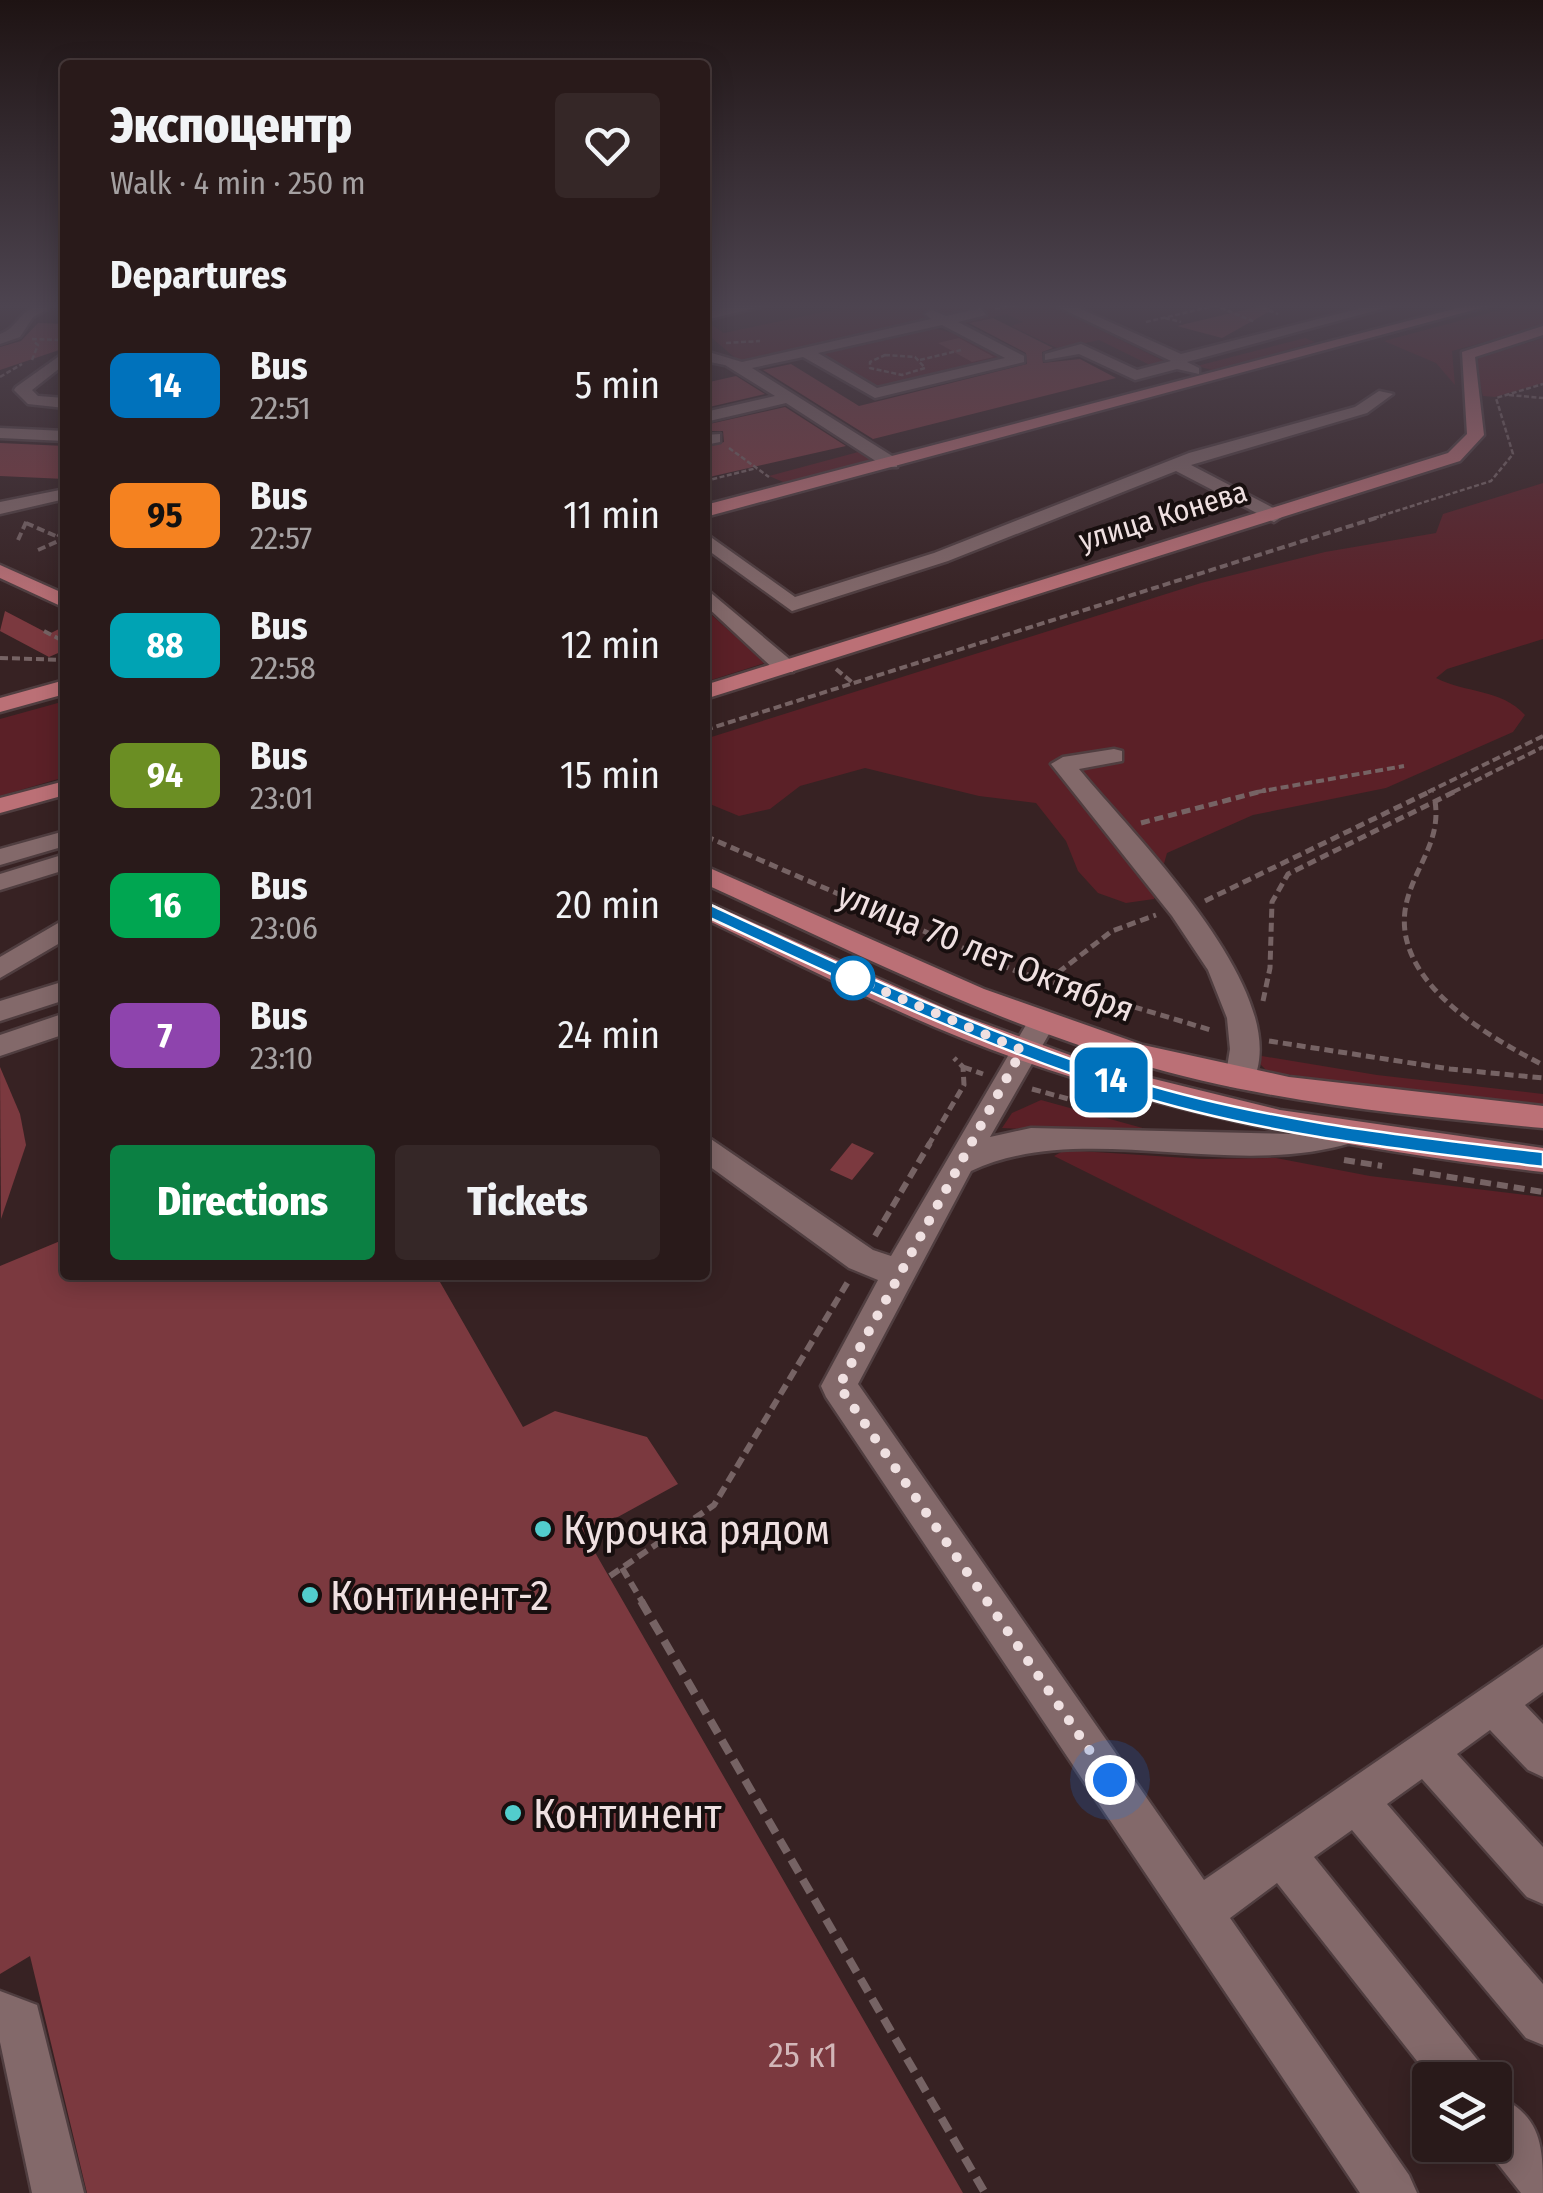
<!DOCTYPE html>
<html lang="en">
<head>
<meta charset="utf-8">
<style>
	:root { --surface:#291a1a; --page:#352727; --text:#f1f3f6; --muted:#a5a1a2; --line:#453839; --accent:#0b8043 }
	body { margin:0; font-family:"Fira Sans Condensed",sans-serif; background:var(--page); color:var(--text); height:100vh; display:flex; flex-direction:column; font-size:38px; white-space:nowrap }
	* { box-sizing:border-box; margin:0 }
	p { font-size:32px; color:var(--muted) }
	.icon { flex:none; width:55px; height:55px; fill:none; stroke:currentColor; stroke-width:2; stroke-linecap:round; stroke-linejoin:round }
	.map { position:relative; flex:1; overflow:hidden }
	.drawer { position:absolute; left:60px; top:60px; width:650px; height:1220px; display:flex; flex-direction:column; background:var(--surface); border-radius:10px; box-shadow:0 5px 25px #0003,0 0 0 2px var(--line) }
	.drawer>* { flex:none }
	.badge { padding:0 20px; border-radius:15px; font-size:35px; line-height:65px }
	.buttons { position:absolute; left:1412px; top:2062px; display:grid; gap:20px }
	.buttons a { display:grid; place-items:center; width:100px; height:100px; border-radius:10px; background:var(--surface); box-shadow:0 5px 25px #0003,0 0 0 2px var(--line); font-size:50px }
	.you { position:absolute; width:50px; height:50px; margin:-25px; border:8px solid #fff; border-radius:50%; background:#1a73e8; box-shadow:0 0 0 15px #1a73e833 }
	.map>.badge { position:absolute; translate:-50% -50%; box-shadow:0 0 0 5px #fff }
	h2 { padding:0 50px; font-size:38px; line-height:90px }
	.round { display:grid; place-items:center; flex:none; width:105px; height:105px; border-radius:10px; background:var(--page) }
	.headline { display:flex; align-items:center; justify-content:space-between; height:170px; padding:0 50px }
	h1 { font-size:48px; font-weight:800; line-height:75px }
	.action { display:flex; gap:20px; margin-top:auto; padding:20px 50px }
	.action a { flex:1; height:115px; border-radius:10px; background:var(--accent); color:#fff; font-size:40px; font-weight:800; line-height:115px; text-align:center }
	.action a+a { background:var(--page); color:var(--text) }
	ul { padding:0; list-style:none }
	li { display:flex; align-items:center; gap:30px; height:130px; padding:0 50px }
	li div { flex:1 }
	li b { display:block; font-size:38px }
	li em { font-style:normal }
	li .badge { min-width:110px; font-weight:700; text-align:center }
	.map>svg:first-child { display:block }
	.green { fill:#5b2027 }
	.building { fill:#7b393f }
	.lines { fill:none; stroke-linecap:round; stroke-linejoin:round }
	.minor-casing { stroke:#503e40; stroke-width:5 }
	.major-casing { stroke:#503e40; stroke-width:5 }
	.path-far4 { stroke:#766364; stroke-width:2.5; stroke-dasharray:5 2.5; stroke-linecap:butt }
	.path-far3 { stroke:#766364; stroke-width:4; stroke-dasharray:8 4; stroke-linecap:butt }
	.path-far2 { stroke:#766364; stroke-width:5; stroke-dasharray:9 5; stroke-linecap:butt }
	.path-far1 { stroke:#766364; stroke-width:6; stroke-dasharray:11 6; stroke-linecap:butt }
	.path { stroke:#766364; stroke-width:8; stroke-dasharray:15 8; stroke-linecap:butt }
	.minor { fill:#83696a; fill-rule:evenodd }
	.major { fill:#bb7076; fill-rule:evenodd }
	.line { fill:#0072bc; stroke:#fff; stroke-width:2.5 }
	.walk { stroke:#efe0e1; stroke-width:10; stroke-dasharray:0 18 }
	.stop-dot { fill:#fff; stroke:#0072bc; stroke-width:5 }
	.poi-dot { fill:#52cdcd; stroke:#180f0f; stroke-width:4 }
	.labels { text-anchor:middle; stroke-width:8; stroke-linejoin:round; paint-order:stroke }
	.far-street-label { font-size:30px; fill:#efe0e1; stroke:#180f0f }
	.street-label { font-size:35px; fill:#efe0e1; stroke:#180f0f }
	.near-number-label { font-size:35px; fill:#d2b6b8 }
	.near-poi-label { font-size:42px; fill:#efe0e1; stroke:#180f0f; text-anchor:start }
</style>
</head>
<body>
<div class="map">
<svg width="1543" height="2193" viewBox="0 0 1543 2193">
	<rect width="100%" height="100%" fill="#372223"/>
	<g class="green">
		<polygon points="857,305 1049,305 1168,363 1154,367 1099,340 1059,349 1011,326 1023,322 1007,314 956,326 946,321 741,363 705,332 707,322 724,333"/>
		<polygon points="1543,305 1543,326 1452,351 1455,385 1436,363 1384,341 1511,307"/>
		<path d="M924 327C944 328 993 345 1005 360L988 367 965 366 877 387 821 355Z"/>
		<polygon points="1305,338 1315,342 1215,371 1197,366"/>
		<polygon points="1543,338 1543,383 1495,397 1483,396 1476,366 1479,358"/>
		<polygon points="862,451 871,459 864,464 788,484 769,476"/>
		<path d="M1543 483V639L1447 669 1436 678C1467 694 1500 688 1525 715L1513 732 1386 788 1253 815 1167 853 1154 899 1126 903 1098 893 1078 871 1066 841 1036 803 979 796 865 768 800 786 770 809 739 816 705 802V739L1201 583 1325 552 1436 533 1443 514Z"/>
		<polygon points="705,609 765,663 705,682"/>
		<polygon points="65,701 65,777 0,796 0,719"/>
		<polygon points="1250,1054 1377,1075 1543,1094 1543,1108 1268,1072"/>
		<polygon points="1041,1100 1168,1135 1002,1128 1012,1113"/>
		<polygon points="1065,1150 1202,1159 1276,1158 1370,1176 1543,1197 1543,1400 1054,1156"/>
	</g>
	<g class="building">
		<polygon points="1265,305 1272,310 1222,338 1177,326"/>
		<polygon points="993,318 1053,348 1042,352 1043,363 1080,359 1116,378 873,439 763,370 791,364 859,406 1027,364 1026,353 969,323"/>
		<polygon points="38,323 65,324 65,348 0,370 0,347 21,341"/>
		<polygon points="959,338 994,357 972,362 938,343"/>
		<polygon points="736,376 765,394 705,408 705,383"/>
		<polygon points="785,407 846,446 705,478 705,448 724,442 723,431 705,431 705,425"/>
		<polygon points="0,443 65,446 65,479 0,476"/>
		<polygon points="5,611 49,634 65,626 65,650 49,657 0,631"/>
		<polygon points="0,1067 20,1114 26,1145 1,1219"/>
		<polygon points="852,1143 874,1153 852,1180 830,1170"/>
		<polygon points="65,1239 65,1275 436,1275 523,1427 555,1411 647,1437 678,1484 585,1535 963,2193 87,2193 30,1956 0,1974 0,1266"/>
	</g>
	<g class="lines">
		<defs>
			<g id="minor">
				<path d="M40 305 48 309 33 317 20 337 0 344V334C18 328 17 312 40 305Z"/>
				<polygon points="740,305 768,305 705,320 705,312"/>
				<polygon points="1054,305 1072,305 1181,354 1373,305 1396,305 1187,362 1199,368 1199,374 1177,369 1135,380 1079,354 1045,360 1045,354 1081,344 1137,370 1171,361"/>
				<path d="M981 308 986 315 958 322 1024 356V362L875 398 803 357 752 368 897 459V467H885L786 403 705 422V412L775 396 725 365 705 361V351L742 362 931 319 925 314 932 310 946 316ZM942 325 1005 358 877 388 818 353Z"/>
				<polygon points="65,352 65,364 32,390 38,396 65,398 65,408 28,404 14,390 16,387"/>
				<polygon points="1379,391 1393,394 1367,413 1191,465 1281,512 1283,516 1274,522 1176,471 948,561 792,611 705,548 705,533 795,597 934,553 1189,453 1355,407"/>
				<polygon points="0,428 65,431 65,441 0,438"/>
				<polygon points="720,434 720,442 705,445 705,435"/>
				<polygon points="65,489 65,499 0,514 0,502"/>
				<polygon points="705,588 793,662 793,672 777,672 705,605"/>
				<path d="M1114 749 1122 751V761L1079 769C1131 833 1302 999 1250 1087H1230L1225 1080 1230 1049 1227 1018 1208 970 1172 916 1051 764 1063 757Z"/>
				<polygon points="65,831 65,846 0,865 0,849"/>
				<polygon points="65,854 65,870 0,890 0,874"/>
				<polygon points="65,919 65,940 0,978 0,957"/>
				<polygon points="65,981 65,1000 0,1021 0,1001"/>
				<path d="M1043 1010 1057 1020 990 1137 1031 1128 1294 1134 1340 1124 1351 1127 1355 1135 1351 1143C1229 1180 1083 1119 971 1171L858 1384 1204 1880 1543 1647V1692L1525 1705 1543 1724V1777L1528 1770 1490 1730 1457 1754 1543 1847V1904L1527 1897 1422 1779 1387 1804 1543 1984V2045L1526 2038 1352 1830 1314 1857 1480 2063 1488 2080H1432L1277 1883 1230 1918 1409 2175 1417 2193H1360L826 1397 821 1386 878 1280 849 1268 705 1163V1135L873 1250 891 1256 1033 1013Z"/>
				<polygon points="65,1013 65,1034 0,1056 0,1035"/>
				<polygon points="0,1991 37,2005 84,2193 32,2193 0,2042"/>
				<path d="M1495 2095C1543 2115 1543 2148 1543 2193H1521L1483 2145H1495Z"/>
			</g>
			<g id="major">
				<polygon points="1469,305 1492,305 705,517 705,505"/>
				<polygon points="1543,326 1543,335 1475,357 1484,435 1460,461 705,699 705,685 1448,453 1467,434 1462,352"/>
				<polygon points="0,565 65,594 65,608 0,578"/>
				<polygon points="65,680 65,694 0,712 0,698"/>
				<polygon points="65,781 65,795 0,813 0,798"/>
				<path d="M705 866 984 989 1143 1045 1289 1077 1543 1106V1128C1405 1115 1265 1102 1132 1062 983 1018 845 948 705 884Z"/>
				<path d="M705 901 953 1012 1097 1065 1280 1110 1543 1148V1172C1364 1151 1188 1119 1017 1059 909 1021 808 968 705 919Z"/>
			</g>
		</defs>
		<use href="#minor" class="minor-casing"/>
		<use href="#major" class="major-casing"/>
		<g class="path-far4">
			<polyline points="1214,305 1255,322"/>
			<polyline points="1255,305 1278,314"/>
			<polyline points="995,309 1016,305"/>
			<polyline points="1165,318 1181,322"/>
			<polyline points="1146,322 1214,306"/>
			<polyline points="32,339 61,340"/>
			<polyline points="726,343 760,341"/>
			<polygon points="885,355 915,357 925,368 902,375 870,368 870,362"/>
			<polyline points="32,360 38,345 33,341"/>
			<polyline points="920,360 961,350"/>
			<polyline points="0,377 22,364"/>
			<polyline points="1509,395 1543,398"/>
			<polyline points="729,448 769,477"/>
			<polyline points="705,481 757,468"/>
			<polyline points="1374,518 1491,481 1513,454 1496,398 1543,384"/>
		</g>
		<g class="path-far3">
			<polyline points="26,523 65,540"/>
			<polyline points="58,537 65,526"/>
			<polyline points="18,540 27,520"/>
			<polyline points="38,550 63,539"/>
			<polyline points="44,631 65,642"/>
			<polyline points="0,658 65,660"/>
			<polyline points="836,669 853,683"/>
			<polyline points="705,730 1382,516"/>
			<polyline points="1257,792 1404,766"/>
			<polyline points="1428,792 1543,736"/>
			<polyline points="1453,792 1543,747"/>
		</g>
		<g class="path-far2">
			<path d="M1435 801C1441 839 1418 863 1408 897 1384 976 1483 1034 1543 1065"/>
			<polyline points="1141,823 1266,790"/>
			<polyline points="705,836 1018,972 1214,1031"/>
			<polyline points="1205,901 1433,790"/>
			<polyline points="1047,981 1112,931 1156,915"/>
			<polyline points="1263,1001 1270,968 1272,902 1288,874 1458,790"/>
			<polyline points="1269,1041 1450,1069 1543,1078"/>
			<polyline points="963,1067 983,1074"/>
			<polyline points="1032,1089 1127,1115"/>
			<polyline points="928,1146 964,1085 963,1067 954,1058"/>
		</g>
		<g class="path-far1">
			<polyline points="1344,1160 1382,1166"/>
			<polyline points="1413,1171 1543,1192"/>
			<polyline points="875,1236 930,1143"/>
			<polyline points="622,1568 643,1603"/>
			<polyline points="610,1576 714,1505 849,1280"/>
		</g>
		<polyline class="path" points="641,1601 985,2193"/>
		<use href="#minor" class="minor"/>
		<use href="#major" class="major"/>
	</g>
	<linearGradient id="sky" x2="0" y2="1"><stop stop-color="#1e1313"/><stop offset="0.5" stop-color="#4d4450"/><stop offset="1" stop-color="#4d4450" stop-opacity="0"/></linearGradient>
	<rect width="1543" height="612" fill="url(#sky)"/>
	<path class="line" d="M699 905H711C849 969 987 1034 1132 1080 1265 1121 1406 1136 1543 1152V1167C1403 1150 1261 1135 1125 1092 978 1045 839 978 699 913Z"/>
	<g class="lines">
		<polyline class="walk" points="853,978 1022,1050 839,1386 1110,1780"/>
	</g>
	<circle class="stop-dot" cx="853" cy="978" r="20"/>
	<g class="poi-dot">
		<circle cx="543" cy="1529" r="10"/>
		<circle cx="310" cy="1595" r="10"/>
		<circle cx="513" cy="1813" r="10"/>
	</g>
	<g class="labels">
		<g class="far-street-label">
			<text transform="translate(1163 516) rotate(-17)" y="10">улица Конева</text>
		</g>
		<g class="street-label">
			<text transform="translate(986 952) rotate(22)" y="12">улица 70 лет Октября</text>
		</g>
		<g class="near-number-label">
			<text x="803" y="2067">25 к1</text>
		</g>
		<g class="near-poi-label">
			<text x="563" y="1544">Курочка рядом</text>
			<text x="330" y="1610">Континент-2</text>
			<text x="533" y="1828">Континент</text>
		</g>
	</g>
</svg>
<div class="buttons">
<a><svg class="icon" aria-label="layers" viewBox="0 0 24 24"><path d="M12 4l9 5-9 5-9-5zM3 14l9 5 9-5"/></svg></a>
</div>
<div class="you" style="left:1110px;top:1780px"></div>
<b class="badge" style="left:1111px;top:1080px;background:#0072bc;color:#fff">14</b>
<section class="drawer">
<div class="headline"><div><h1>Экспоцентр</h1><p>Walk · 4 min · 250 m</p></div><a class="round"><svg class="icon" aria-label="heart" viewBox="0 0 24 24"><path d="M12 20l-8-8c-3-5 5-10 8-4 3-6 11-1 8 4z"/></svg></a></div>
<h2>Departures</h2>
<ul>
<li><span class="badge" style="background:#0072bc;color:#fff">14</span><div><b>Bus</b><p>22:51</p></div><em>5 min</em></li>
<li><span class="badge" style="background:#f58220;color:#111">95</span><div><b>Bus</b><p>22:57</p></div><em>11 min</em></li>
<li><span class="badge" style="background:#00a3b4;color:#fff">88</span><div><b>Bus</b><p>22:58</p></div><em>12 min</em></li>
<li><span class="badge" style="background:#6b8e23;color:#fff">94</span><div><b>Bus</b><p>23:01</p></div><em>15 min</em></li>
<li><span class="badge" style="background:#00a651;color:#fff">16</span><div><b>Bus</b><p>23:06</p></div><em>20 min</em></li>
<li><span class="badge" style="background:#8e44ad;color:#fff">7</span><div><b>Bus</b><p>23:10</p></div><em>24 min</em></li>
</ul>
<div class="action"><a>Directions</a><a>Tickets</a></div>
</section>
</div>
</body>
</html>
